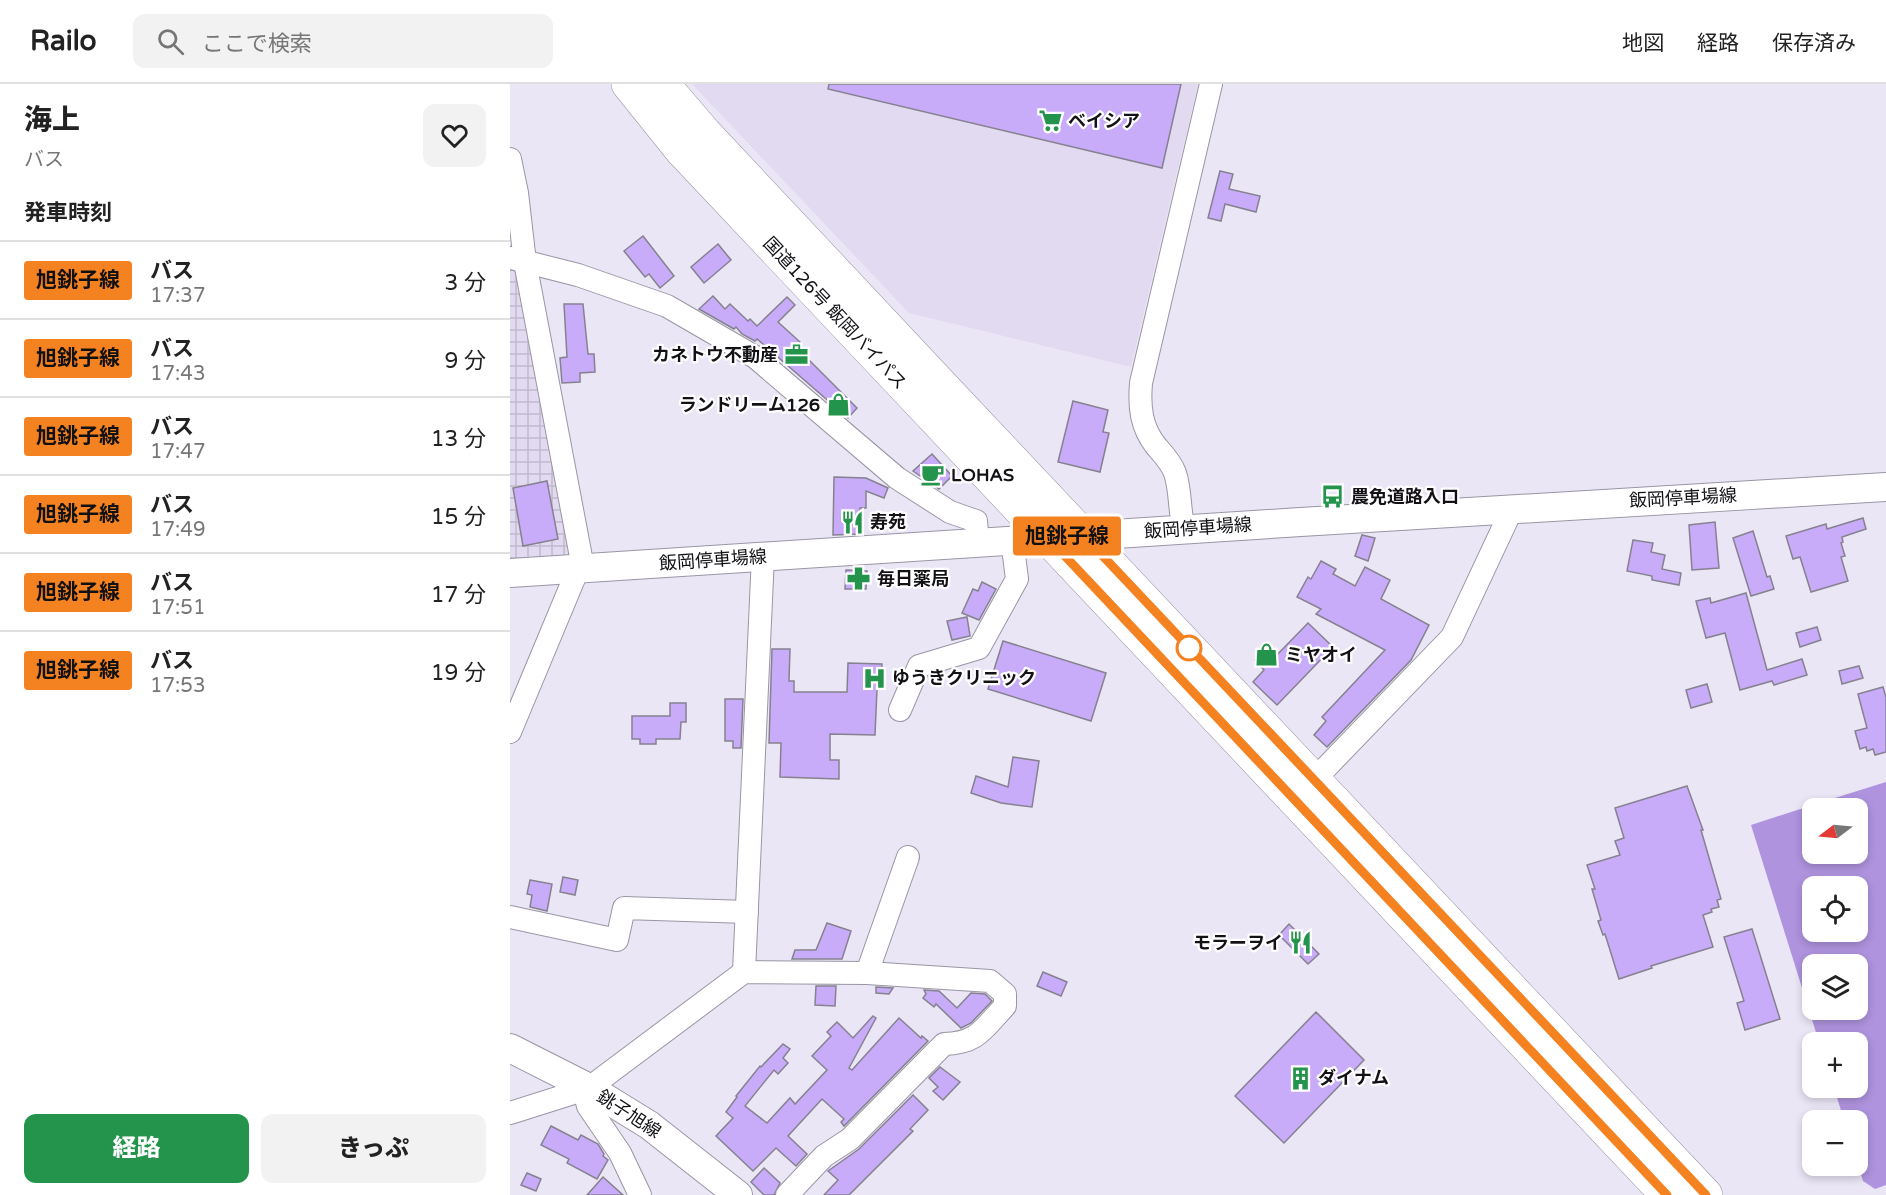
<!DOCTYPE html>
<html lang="ja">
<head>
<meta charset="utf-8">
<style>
	:root { --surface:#fff; --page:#f2f2f2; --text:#222; --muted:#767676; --line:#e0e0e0; --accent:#24944d }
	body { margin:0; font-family:"Varela Round","Noto Sans JP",sans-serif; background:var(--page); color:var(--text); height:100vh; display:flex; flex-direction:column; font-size:22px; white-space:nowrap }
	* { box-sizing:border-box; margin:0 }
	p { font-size:20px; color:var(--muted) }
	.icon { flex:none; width:33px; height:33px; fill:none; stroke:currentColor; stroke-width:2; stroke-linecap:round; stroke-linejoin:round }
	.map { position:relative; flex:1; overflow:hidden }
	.sheet { display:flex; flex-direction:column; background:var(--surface); width:510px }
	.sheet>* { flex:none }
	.badge { padding:0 12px; border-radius:4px; font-size:21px; line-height:39px }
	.needle { width:39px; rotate:254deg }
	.controls { position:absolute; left:1292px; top:714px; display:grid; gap:12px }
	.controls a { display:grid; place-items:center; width:66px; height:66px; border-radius:12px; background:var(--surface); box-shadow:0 3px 9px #0003; font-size:30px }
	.map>.badge { position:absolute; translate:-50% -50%; box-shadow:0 0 0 3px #fff }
	h2 { padding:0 24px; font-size:22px; line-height:54px }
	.round { display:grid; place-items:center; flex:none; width:63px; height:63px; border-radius:12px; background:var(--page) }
	.summary { display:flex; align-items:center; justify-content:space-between; height:102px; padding:0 24px }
	h1 { font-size:28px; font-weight:800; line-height:45px }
	.primary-button { display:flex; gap:12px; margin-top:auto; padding:12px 24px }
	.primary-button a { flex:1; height:69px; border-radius:12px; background:var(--accent); color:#fff; font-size:24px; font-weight:800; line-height:69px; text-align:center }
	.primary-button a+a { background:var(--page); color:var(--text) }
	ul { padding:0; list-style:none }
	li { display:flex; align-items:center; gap:18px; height:78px; padding:0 24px; border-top:2px solid var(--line) }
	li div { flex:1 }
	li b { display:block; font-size:22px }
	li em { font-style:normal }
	li .badge { min-width:66px; font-weight:700; text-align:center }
	header { display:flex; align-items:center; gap:36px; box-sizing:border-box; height:84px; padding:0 30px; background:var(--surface); border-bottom:2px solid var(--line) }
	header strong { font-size:28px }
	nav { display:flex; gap:33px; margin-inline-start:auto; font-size:21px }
	.search { width:420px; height:54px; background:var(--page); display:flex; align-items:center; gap:15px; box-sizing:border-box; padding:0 21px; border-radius:12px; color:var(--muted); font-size:22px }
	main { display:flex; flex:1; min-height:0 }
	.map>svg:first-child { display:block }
	.built { fill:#e2daf1 }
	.industrial { fill:url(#industrial-grid) }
	.water { fill:#af93de; fill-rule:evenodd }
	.building { fill:#c8acf9; stroke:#86818f; stroke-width:1.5 }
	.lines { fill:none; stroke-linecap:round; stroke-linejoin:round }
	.minor-casing { stroke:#9a95a4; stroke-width:24 }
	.major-casing { stroke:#9a95a4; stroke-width:30 }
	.highway-casing { stroke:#9a95a4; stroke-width:34 }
	.minor { stroke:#fff; stroke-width:22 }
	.major { stroke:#fff; stroke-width:28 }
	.highway { stroke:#fff; stroke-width:33 }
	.line-casing { stroke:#fff; stroke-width:14 }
	.line { stroke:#f58220; stroke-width:9 }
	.stop-dot { fill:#fff; stroke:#f58220; stroke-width:3 }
	.labels { text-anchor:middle; stroke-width:4.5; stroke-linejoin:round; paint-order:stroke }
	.poi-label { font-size:18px; font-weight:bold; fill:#131116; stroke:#fff; text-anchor:start }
	.street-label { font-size:18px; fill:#131116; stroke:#fff }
</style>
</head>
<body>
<header>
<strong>Railo</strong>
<div class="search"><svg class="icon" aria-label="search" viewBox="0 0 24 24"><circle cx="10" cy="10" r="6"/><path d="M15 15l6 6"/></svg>ここで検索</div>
<nav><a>地図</a><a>経路</a><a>保存済み</a></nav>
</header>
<main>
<section class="sheet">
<div class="summary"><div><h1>海上</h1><p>バス</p></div><a class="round"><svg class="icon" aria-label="heart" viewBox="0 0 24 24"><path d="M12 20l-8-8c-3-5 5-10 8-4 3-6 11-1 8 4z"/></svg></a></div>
<h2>発車時刻</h2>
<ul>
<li><span class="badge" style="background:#f58220;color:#111">旭銚子線</span><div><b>バス</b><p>17:37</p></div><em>3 分</em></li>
<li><span class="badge" style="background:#f58220;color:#111">旭銚子線</span><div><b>バス</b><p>17:43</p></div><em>9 分</em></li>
<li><span class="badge" style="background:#f58220;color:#111">旭銚子線</span><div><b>バス</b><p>17:47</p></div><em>13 分</em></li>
<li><span class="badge" style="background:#f58220;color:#111">旭銚子線</span><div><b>バス</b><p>17:49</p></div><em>15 分</em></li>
<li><span class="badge" style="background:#f58220;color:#111">旭銚子線</span><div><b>バス</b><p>17:51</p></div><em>17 分</em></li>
<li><span class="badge" style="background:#f58220;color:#111">旭銚子線</span><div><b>バス</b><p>17:53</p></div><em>19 分</em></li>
</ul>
<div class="primary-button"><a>経路</a><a>きっぷ</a></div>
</section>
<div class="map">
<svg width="1376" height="1111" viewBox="0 0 1376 1111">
	<defs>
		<pattern id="industrial-grid" width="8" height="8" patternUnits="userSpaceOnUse" patternTransform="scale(1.5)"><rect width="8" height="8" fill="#e2daf1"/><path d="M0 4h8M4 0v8" fill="none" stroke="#c1bace"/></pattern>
	</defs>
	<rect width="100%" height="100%" fill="#ebe6f6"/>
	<polygon class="built" points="182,0 688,0 621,283 399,229"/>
	<polygon class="industrial" points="0,180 9,182 62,476 0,480"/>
	<path class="water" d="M1376 698V1101L1365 1105 1353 1097 1347 1078V1036H1334L1324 1004H1347V958H1309L1241 741 1309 719 1311 724H1302V770H1312C1316 776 1324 779 1331 778L1337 770H1347V724H1317L1315 717ZM1302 802H1347V848H1302ZM1302 880H1347V926H1302Z"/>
	<g class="building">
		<polygon points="319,0 671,0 652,84 318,5"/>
		<polygon points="710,87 723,90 719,105 750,112 746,128 715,120 711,137 698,134"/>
		<polygon points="133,152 164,192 150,204 139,190 135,193 114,167"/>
		<polygon points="208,160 221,176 194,199 181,183"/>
		<polygon points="203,212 215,225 220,220 238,237 240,235 247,242 277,213 285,221 268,238 290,258 286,263 347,324 338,334 247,255 245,257 232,250 226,243 224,245 189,225"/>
		<polygon points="54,220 73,220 78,270 84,270 85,288 70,289 70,298 52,299 50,274 57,273"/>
		<polygon points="563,317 598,326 593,348 599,349 590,388 548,378"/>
		<polygon points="422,370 442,392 429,405 403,387"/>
		<polygon points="324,393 356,394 378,404 374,414 356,407 356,424 350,424 350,450 323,451"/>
		<polygon points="37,397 48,455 13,462 3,404"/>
		<polygon points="1353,434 1356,445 1332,453 1333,458 1331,459 1335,472 1331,473 1338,497 1301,508 1290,473 1283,475 1276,452 1316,440 1317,445"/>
		<polygon points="1205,438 1209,484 1182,486 1179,441"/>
		<polygon points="1243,447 1257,493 1260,492 1264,505 1241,512 1223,454"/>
		<polygon points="852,451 865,454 858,477 845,472"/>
		<polygon points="1123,456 1143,459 1141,468 1155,471 1152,485 1171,489 1169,501 1142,496 1142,492 1117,487"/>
		<polygon points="811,477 826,485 823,490 845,502 855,483 880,496 871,515 919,541 901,576 817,663 804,651 816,637 812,633 875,566 806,530 811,525 787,513 798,493 801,495"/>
		<polygon points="336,486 357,487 356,505 335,505"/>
		<polygon points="472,498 486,505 469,536 452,529 463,505 468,507"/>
		<polygon points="1236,509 1257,586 1292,575 1297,591 1264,601 1262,597 1230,606 1215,549 1196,554 1186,517 1200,514 1201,519"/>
		<polygon points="457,533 460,552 442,556 437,537"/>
		<polygon points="798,539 823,563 767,621 743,598 754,586 745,576 756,566 764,574"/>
		<polygon points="1307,543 1311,556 1290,563 1286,549"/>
		<polygon points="493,557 596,589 581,637 478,605"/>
		<polygon points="262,565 280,565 279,597 284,597 284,608 337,608 338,579 372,580 371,605 367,605 365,651 320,650 320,676 329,676 329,695 270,693 271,659 259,659"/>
		<polygon points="1349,582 1353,594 1332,600 1329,587"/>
		<polygon points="1197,600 1202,618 1181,624 1176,606"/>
		<polygon points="1373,603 1376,613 1376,668 1365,671 1363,665 1357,667 1356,663 1350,665 1345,647 1357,644 1348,610"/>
		<polygon points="215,615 233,615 231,664 223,664 223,657 215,657"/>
		<polygon points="160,619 176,619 176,638 171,638 170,655 146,655 146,660 130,660 130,655 122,655 122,632 160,632"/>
		<polygon points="503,673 529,677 522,723 491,719 461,709 466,692 498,703"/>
		<polygon points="1177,702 1193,746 1191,746 1211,815 1207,816 1209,823 1201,825 1202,828 1193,831 1203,863 1141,882 1142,884 1109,895 1095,850 1093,851 1088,837 1091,836 1082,805 1085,805 1077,781 1110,771 1105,757 1114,754 1105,724"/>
		<polygon points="53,793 68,796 65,811 50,808"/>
		<polygon points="20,796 42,800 37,827 20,823 22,811 17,810"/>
		<polygon points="317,839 341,847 332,875 282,875 285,866 306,866"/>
		<polygon points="779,840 809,870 798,880 769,851"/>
		<polygon points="1242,845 1270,935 1235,946 1227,919 1234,917 1214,853"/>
		<polygon points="533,888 557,898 551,912 527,902"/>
		<polygon points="306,902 326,902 325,922 305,921"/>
		<polygon points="366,903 383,904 379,910 366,909"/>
		<polygon points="414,906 429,907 447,924 461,909 475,910 482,917 461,939 451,944 426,920 424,923 413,914 416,910"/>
		<polygon points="806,928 854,976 774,1059 725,1012"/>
		<polygon points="363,932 366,934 339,984 342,986 389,934 411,954 412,952 418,957 334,1042 331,1038 334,1035 312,1015 278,1052 297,1070 286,1082 266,1064 243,1087 206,1052 223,1034 216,1028 227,1013 226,1012 250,982 251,983 273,960 280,965 273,974 278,979 268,990 264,986 235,1022 257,1039 280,1014 285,1020 317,986 302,972 321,952 317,948 327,938 343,954"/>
		<polygon points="430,983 450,998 433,1016 423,1007 428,1003 419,994"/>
		<polygon points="403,1011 418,1026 400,1045 403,1047 339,1111 314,1111 328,1096 318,1087 349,1065"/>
		<polygon points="41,1042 68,1056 71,1051 88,1060 94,1070 93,1072 98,1076 87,1095 57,1079 59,1075 31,1061"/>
		<polygon points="254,1084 270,1099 264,1111 254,1111 241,1098"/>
		<polygon points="17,1089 31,1095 26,1107 11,1101"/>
		<polygon points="93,1093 113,1111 77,1111"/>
	</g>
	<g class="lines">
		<defs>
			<g id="minor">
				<polyline points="0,75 7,109 15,178 71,473 68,485 0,648"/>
				<polyline points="1,174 68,191 157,222 245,273 387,394 440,428 466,437 468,458"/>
				<path d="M674 445C669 427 671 407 665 389 661 378 653 370 646 362 631 343 629 323 631 299L701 0"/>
				<polyline points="390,626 409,582 469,564 507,495 502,456"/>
				<polyline points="804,696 942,553 1002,425"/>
				<polyline points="0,833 107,856 114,824 237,828"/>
				<polyline points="234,888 253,472"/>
				<polyline points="357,889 398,773"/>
				<polyline points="79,1004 76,1014 78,1022 110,1069 130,1111"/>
				<path d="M0 1029 79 1004 234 888 357 889 480 897 495 910V922C473 945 468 959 434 960L340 1055 314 1072 277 1111"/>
			</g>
			<g id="major">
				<path d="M0 489C459 459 917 429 1376 403"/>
				<polyline points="0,964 79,1004 139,1041 228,1111"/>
			</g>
			<g id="highway">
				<polyline points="118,0 171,66 1157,1111"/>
				<polyline points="153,0 195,49 439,309 1196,1111"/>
			</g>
		</defs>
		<use href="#minor" class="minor-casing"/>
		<use href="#major" class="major-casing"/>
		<use href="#highway" class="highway-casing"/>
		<use href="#minor" class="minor"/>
		<use href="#major" class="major"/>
		<use href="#highway" class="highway"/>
	</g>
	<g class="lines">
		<defs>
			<polyline id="line" points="1157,1111 537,453 573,451 1196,1111"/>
		</defs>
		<use href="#line" class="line-casing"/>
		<use href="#line" class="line"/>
	</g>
	<defs>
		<symbol id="supermarket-bare" viewBox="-9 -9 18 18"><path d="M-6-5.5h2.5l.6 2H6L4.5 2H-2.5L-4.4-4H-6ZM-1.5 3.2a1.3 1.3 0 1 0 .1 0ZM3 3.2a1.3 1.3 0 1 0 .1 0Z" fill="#24944d" stroke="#fff" stroke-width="2.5" paint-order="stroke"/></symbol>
		<symbol id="office-bare" viewBox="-9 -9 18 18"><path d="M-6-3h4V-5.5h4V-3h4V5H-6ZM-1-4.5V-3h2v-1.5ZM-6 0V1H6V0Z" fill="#24944d" stroke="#fff" stroke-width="2.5" paint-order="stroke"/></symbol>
		<symbol id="shop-bare" viewBox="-9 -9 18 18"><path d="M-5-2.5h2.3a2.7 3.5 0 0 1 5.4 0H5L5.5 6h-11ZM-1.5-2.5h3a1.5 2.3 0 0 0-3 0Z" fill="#24944d" stroke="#fff" stroke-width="2.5" paint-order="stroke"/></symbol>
		<symbol id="cafe-bare" viewBox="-9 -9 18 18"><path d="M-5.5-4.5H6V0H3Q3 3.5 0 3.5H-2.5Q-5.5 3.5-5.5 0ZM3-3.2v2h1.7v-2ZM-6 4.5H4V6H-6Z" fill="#24944d" stroke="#fff" stroke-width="2.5" paint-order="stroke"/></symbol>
		<symbol id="bus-bare" viewBox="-9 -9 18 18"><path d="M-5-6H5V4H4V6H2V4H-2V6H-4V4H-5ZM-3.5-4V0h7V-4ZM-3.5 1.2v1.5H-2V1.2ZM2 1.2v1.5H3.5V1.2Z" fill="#24944d" stroke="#fff" stroke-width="2.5" paint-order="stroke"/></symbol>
		<symbol id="restaurant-bare" viewBox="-9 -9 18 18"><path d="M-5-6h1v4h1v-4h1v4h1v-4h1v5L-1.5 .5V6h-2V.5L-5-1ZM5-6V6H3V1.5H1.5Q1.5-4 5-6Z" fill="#24944d" stroke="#fff" stroke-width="2.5" paint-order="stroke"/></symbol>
		<symbol id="pharmacy-bare" viewBox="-9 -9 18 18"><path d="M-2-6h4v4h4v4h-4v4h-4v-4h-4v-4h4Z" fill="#24944d" stroke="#fff" stroke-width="2.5" paint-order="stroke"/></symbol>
		<symbol id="hospital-bare" viewBox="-9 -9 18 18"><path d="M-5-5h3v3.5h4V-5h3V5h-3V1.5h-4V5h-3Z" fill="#24944d" stroke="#fff" stroke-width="2.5" paint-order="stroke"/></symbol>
		<symbol id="building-bare" viewBox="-9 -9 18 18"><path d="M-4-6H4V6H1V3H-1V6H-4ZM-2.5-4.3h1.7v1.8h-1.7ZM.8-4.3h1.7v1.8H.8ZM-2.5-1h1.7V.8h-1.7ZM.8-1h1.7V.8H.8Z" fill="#24944d" stroke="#fff" stroke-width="2.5" paint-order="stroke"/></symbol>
	</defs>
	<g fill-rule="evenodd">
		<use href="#supermarket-bare" x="524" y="20" width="33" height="33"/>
		<use href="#office-bare" x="270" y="254" width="33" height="33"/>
		<use href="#shop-bare" x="312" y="304" width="33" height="33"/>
		<use href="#cafe-bare" x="406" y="374" width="33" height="33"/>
		<use href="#bus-bare" x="806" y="396" width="33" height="33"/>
		<use href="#restaurant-bare" x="326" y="422" width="33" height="33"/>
		<use href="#pharmacy-bare" x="332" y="478" width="33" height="33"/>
		<use href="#shop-bare" x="740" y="554" width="33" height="33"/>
		<use href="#hospital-bare" x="348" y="578" width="33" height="33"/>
		<use href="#restaurant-bare" x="774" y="842" width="33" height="33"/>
		<use href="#building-bare" x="774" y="978" width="33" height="33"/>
	</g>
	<circle class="stop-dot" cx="679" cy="564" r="12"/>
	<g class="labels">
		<g class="poi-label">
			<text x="558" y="43">ベイシア</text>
			<text x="268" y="277" text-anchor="end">カネトウ不動産</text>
			<text x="310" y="327" text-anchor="end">ランドリーム126</text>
			<text x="441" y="397">LOHAS</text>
			<text x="841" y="419">農免道路入口</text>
			<text x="360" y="444">寿苑</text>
			<text x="367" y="501">毎日薬局</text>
			<text x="775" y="577">ミヤオイ</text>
			<text x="382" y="600">ゆうきクリニック</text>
			<text x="773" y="865" text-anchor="end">モラーヲイ</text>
			<text x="808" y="1000">ダイナム</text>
		</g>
		<g class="street-label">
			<text transform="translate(325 229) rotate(47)" y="6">国道126号 飯岡バイパス</text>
			<text transform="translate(1173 414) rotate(-3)" y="6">飯岡停車場線</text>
			<text transform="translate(688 444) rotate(-4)" y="6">飯岡停車場線</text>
			<text transform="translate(203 476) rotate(-4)" y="6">飯岡停車場線</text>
			<text transform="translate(119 1030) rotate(33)" y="6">銚子旭線</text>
		</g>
	</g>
</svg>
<div class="controls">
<a><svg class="needle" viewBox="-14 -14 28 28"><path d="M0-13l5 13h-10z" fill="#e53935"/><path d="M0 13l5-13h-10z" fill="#767676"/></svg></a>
<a><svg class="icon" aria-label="locate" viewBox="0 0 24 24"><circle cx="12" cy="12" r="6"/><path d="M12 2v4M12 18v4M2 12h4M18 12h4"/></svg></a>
<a><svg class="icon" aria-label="layers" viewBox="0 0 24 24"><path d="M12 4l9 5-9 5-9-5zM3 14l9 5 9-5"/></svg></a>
<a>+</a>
<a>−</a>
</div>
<b class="badge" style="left:557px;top:452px;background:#f58220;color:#111">旭銚子線</b>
</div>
</main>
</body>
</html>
